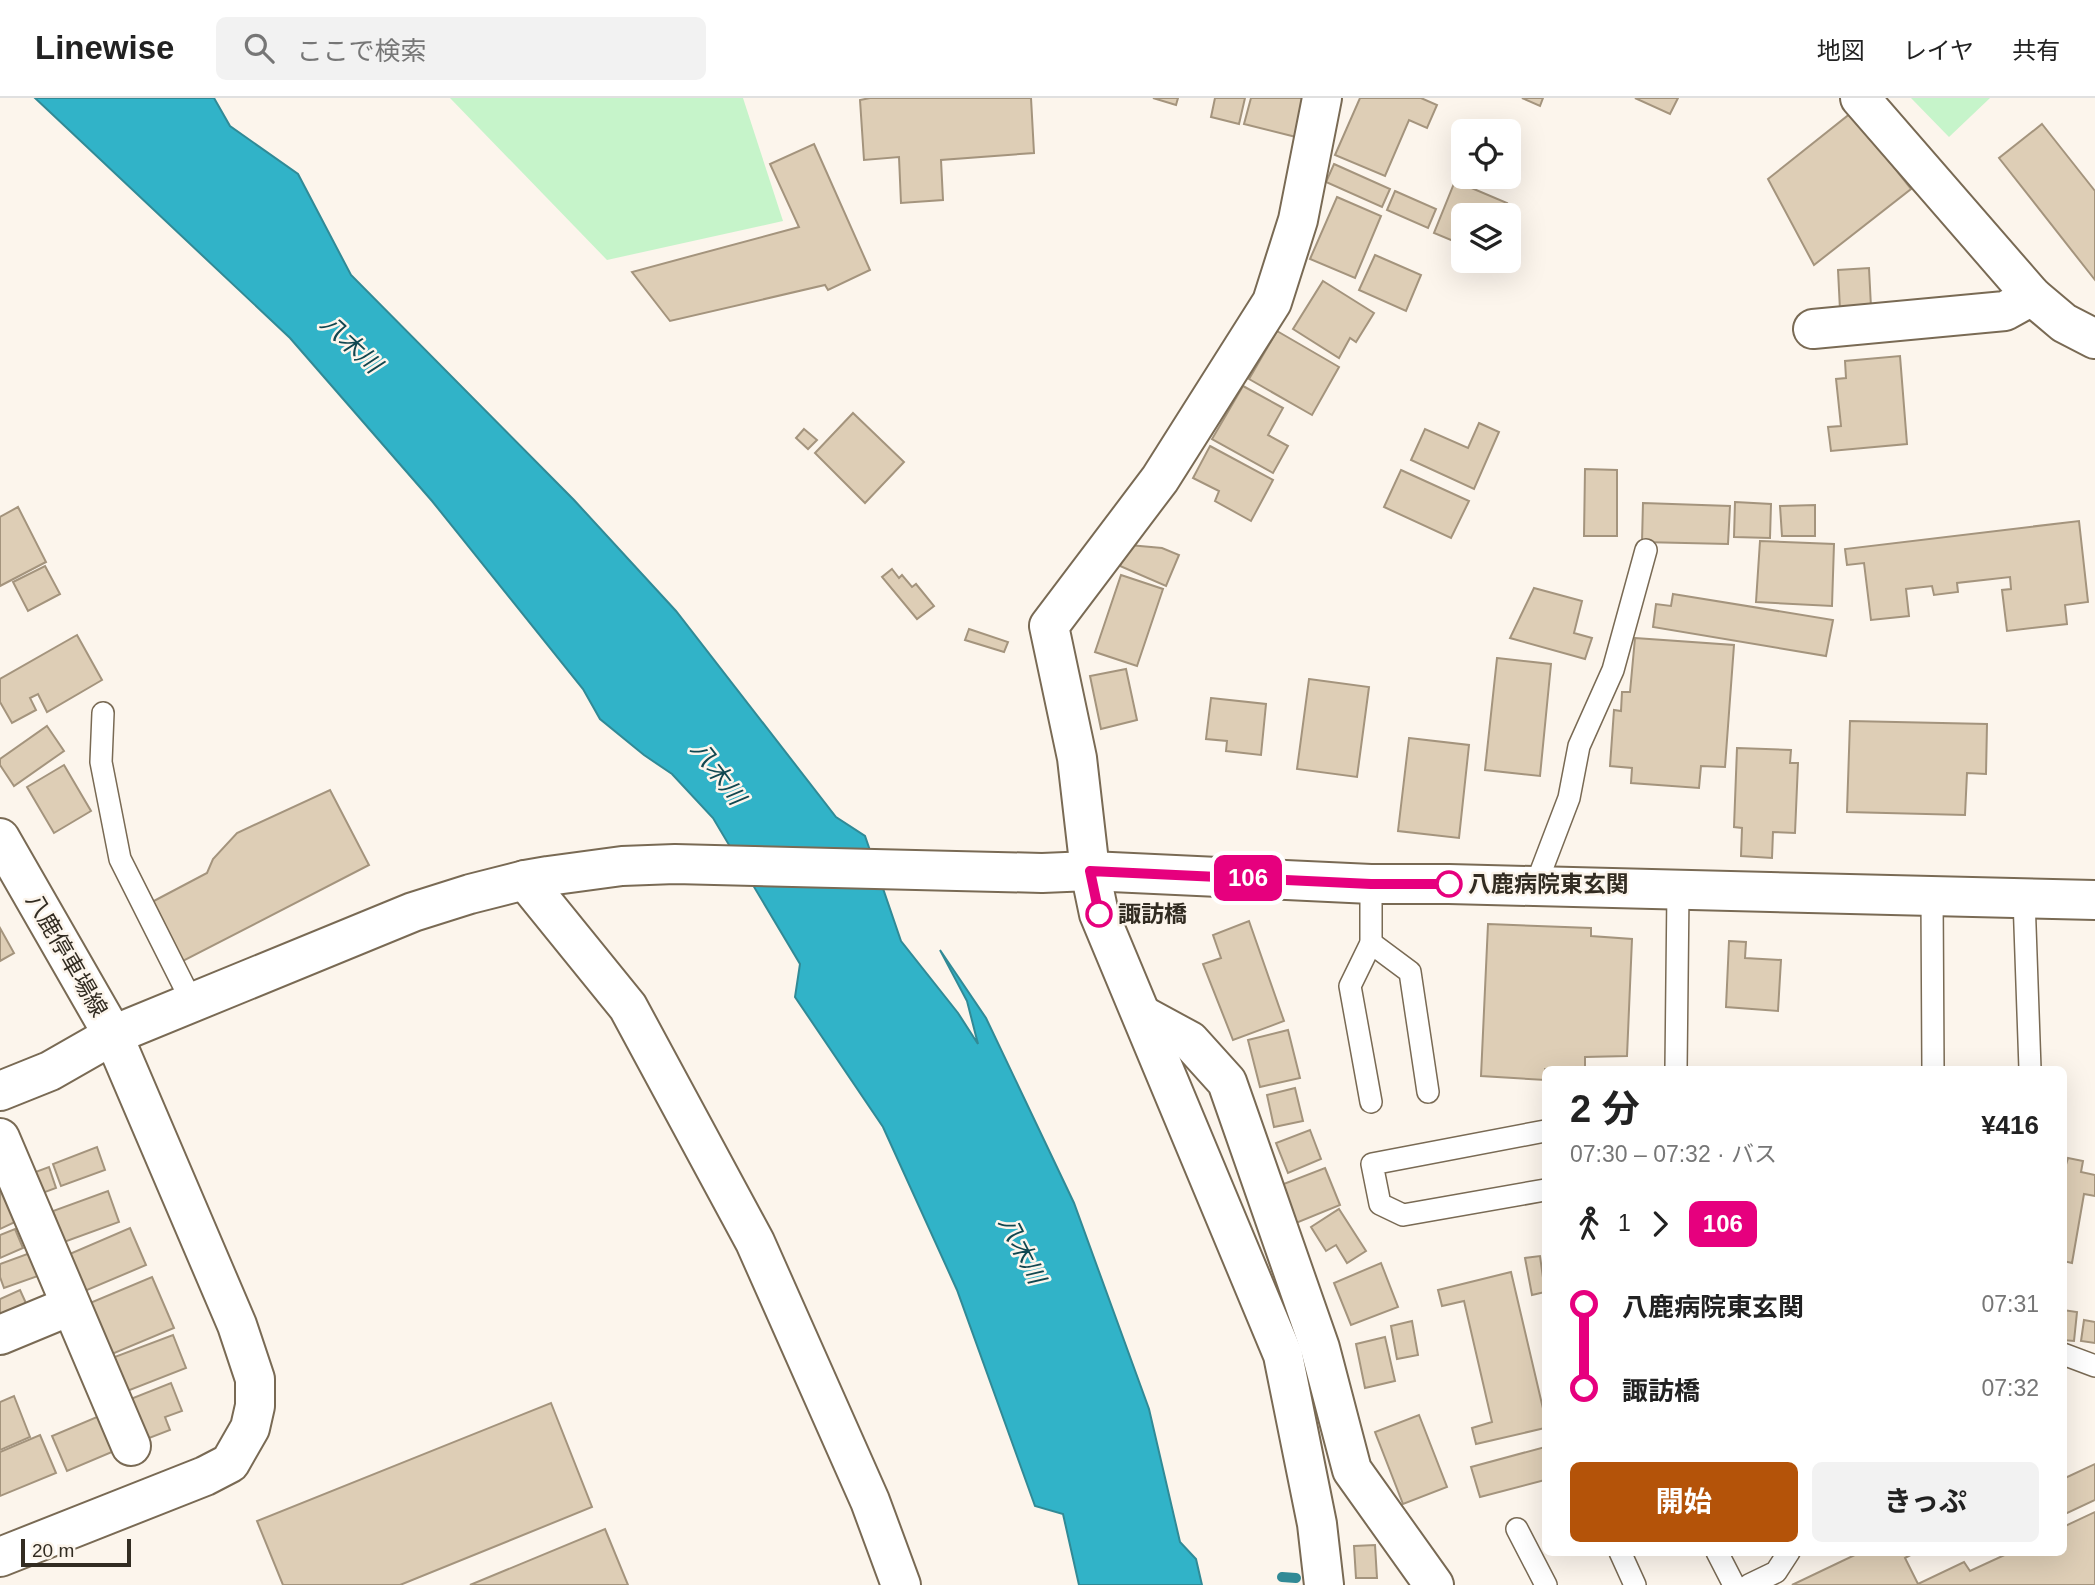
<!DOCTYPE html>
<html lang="ja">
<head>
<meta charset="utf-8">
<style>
	:root { --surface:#fff; --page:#f2f2f2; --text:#222; --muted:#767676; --line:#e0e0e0; --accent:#b45309 }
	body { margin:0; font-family:Arial,"Noto Sans JP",sans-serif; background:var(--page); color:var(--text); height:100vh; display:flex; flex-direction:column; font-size:26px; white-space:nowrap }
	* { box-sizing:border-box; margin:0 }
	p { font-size:23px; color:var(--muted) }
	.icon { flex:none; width:38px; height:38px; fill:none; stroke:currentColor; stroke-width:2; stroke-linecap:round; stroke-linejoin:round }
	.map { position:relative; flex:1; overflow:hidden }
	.details { position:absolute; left:1542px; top:968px; width:525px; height:490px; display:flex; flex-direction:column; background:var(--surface); border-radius:10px; box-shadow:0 7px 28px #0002 }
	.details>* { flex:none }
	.badge { padding:0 14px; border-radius:10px; font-size:24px; line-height:46px }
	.buttons { position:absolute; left:1451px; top:21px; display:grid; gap:14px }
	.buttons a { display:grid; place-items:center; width:70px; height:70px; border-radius:10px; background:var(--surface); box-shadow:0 7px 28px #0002; font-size:35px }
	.scale { position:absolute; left:21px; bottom:18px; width:110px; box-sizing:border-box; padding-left:7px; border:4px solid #322c22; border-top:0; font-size:19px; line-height:24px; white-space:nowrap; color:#322c22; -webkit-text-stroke:5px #fcf5ec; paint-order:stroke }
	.map>.badge { position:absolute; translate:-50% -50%; box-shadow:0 0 0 4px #fff }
	.legs { display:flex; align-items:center; gap:10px; height:77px; padding:0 28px; font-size:23px }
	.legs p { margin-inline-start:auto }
	.summary { display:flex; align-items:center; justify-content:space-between; height:119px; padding:0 28px }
	h1 { font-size:38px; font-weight:700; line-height:52px }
	.primary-button { display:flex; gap:14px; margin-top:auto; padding:14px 28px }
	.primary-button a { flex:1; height:80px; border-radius:10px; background:var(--accent); color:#fff; font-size:28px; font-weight:700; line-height:80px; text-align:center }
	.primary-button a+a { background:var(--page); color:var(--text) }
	ul { padding:0 28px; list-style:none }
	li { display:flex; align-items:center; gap:24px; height:84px; font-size:26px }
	li i { display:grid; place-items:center; width:10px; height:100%; margin:0 9px; background:currentColor }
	li i::after { content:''; width:18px; height:18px; margin:-9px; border:5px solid; border-radius:50%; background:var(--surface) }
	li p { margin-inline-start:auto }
	li:first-child i { background:linear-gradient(#0000 50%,currentColor 0) }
	li:last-child i { background:linear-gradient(currentColor 50%,#0000 0) }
	header { display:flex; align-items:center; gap:42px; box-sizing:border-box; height:98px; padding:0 35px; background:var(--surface); border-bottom:2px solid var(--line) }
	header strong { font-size:33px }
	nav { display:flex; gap:38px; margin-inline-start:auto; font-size:24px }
	.search { width:490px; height:63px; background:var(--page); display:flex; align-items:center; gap:18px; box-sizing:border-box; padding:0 24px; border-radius:10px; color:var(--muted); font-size:26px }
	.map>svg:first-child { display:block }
	.green { fill:#c6f4ca }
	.water { fill:#31b3c8; stroke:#318a96; stroke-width:2 }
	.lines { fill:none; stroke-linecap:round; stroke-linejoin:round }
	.stream { stroke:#318a96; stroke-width:10 }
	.building { fill:#deceb6; stroke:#a4947d; stroke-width:2 }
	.service-casing { stroke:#796a54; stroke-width:24 }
	.minor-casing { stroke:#796a54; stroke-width:42 }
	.tertiary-casing { stroke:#796a54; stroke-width:42 }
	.secondary-casing { stroke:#796a54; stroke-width:42 }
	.service { stroke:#fff; stroke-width:21 }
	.minor { stroke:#fff; stroke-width:38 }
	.tertiary { stroke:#fff; stroke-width:38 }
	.secondary { stroke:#fff; stroke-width:38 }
	.line-1-casing { stroke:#fff; stroke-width:16 }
	.line-1 { stroke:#e6007e; stroke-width:10 }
	.stop-1-dot { fill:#fff; stroke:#e6007e; stroke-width:3.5 }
	.labels { text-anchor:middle; stroke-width:5; stroke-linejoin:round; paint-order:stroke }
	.stop-label { font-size:23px; font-weight:bold; fill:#322c22; stroke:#fcf5ec; text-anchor:start }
	.street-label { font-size:23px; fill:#322c22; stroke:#fcf5ec }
	.water-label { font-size:24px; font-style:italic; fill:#104750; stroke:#fcf5ec }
</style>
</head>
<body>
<header>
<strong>Linewise</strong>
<div class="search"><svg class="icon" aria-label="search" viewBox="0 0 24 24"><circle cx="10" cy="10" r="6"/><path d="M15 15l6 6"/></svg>ここで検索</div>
<nav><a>地図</a><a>レイヤ</a><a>共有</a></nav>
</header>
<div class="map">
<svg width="2095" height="1487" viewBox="0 0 2095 1487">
	<rect width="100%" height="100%" fill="#fcf5ec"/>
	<g class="green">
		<polygon points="450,0 743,0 783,123 607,162"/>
		<polygon points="1911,0 1990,0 1949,39"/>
	</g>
	<polygon class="water" points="35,0 214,0 230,28 298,76 351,177 574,402 676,513 836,719 865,738 901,843 958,915 978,946 967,903 940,852 986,920 1074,1105 1149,1311 1180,1444 1196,1461 1202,1487 1079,1487 1063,1416 1035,1408 957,1192 883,1029 795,899 800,866 713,720 672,676 644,657 600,621 583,591 432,403 290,240"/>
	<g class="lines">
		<polyline class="stream" points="1282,1479 1296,1480"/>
	</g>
	<g class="building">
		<polygon points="870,0 1031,0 1034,55 941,62 943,102 901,105 899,59 864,62 860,2"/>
		<polygon points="1153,0 1178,0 1176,7"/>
		<polygon points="1215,0 1245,0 1239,26 1211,19"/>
		<polygon points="1251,0 1306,0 1296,39 1244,26"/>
		<polygon points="1360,0 1421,0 1437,7 1427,30 1409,22 1385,78 1335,57"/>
		<polygon points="1522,0 1543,0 1540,8"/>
		<polygon points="1635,0 1678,0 1670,16"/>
		<polygon points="1851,15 1911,91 1814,167 1768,81"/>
		<polygon points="2042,26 2095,93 2095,182 1999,60"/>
		<polygon points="814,46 870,172 828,192 825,187 670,223 632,174 799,129 770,66"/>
		<polygon points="1334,66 1390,91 1382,109 1326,84"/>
		<polygon points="1455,83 1507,105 1502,117 1463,117 1463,147 1434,135"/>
		<polygon points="1395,93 1436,111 1428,130 1387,112"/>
		<polygon points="1337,99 1381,118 1355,180 1310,161"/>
		<polygon points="1375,157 1421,177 1406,213 1359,192"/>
		<polygon points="1869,170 1871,209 1840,212 1838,172"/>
		<polygon points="1323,183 1374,215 1356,244 1350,240 1339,260 1293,231"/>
		<polygon points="1277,233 1339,269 1312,317 1249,281"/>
		<polygon points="1900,258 1907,346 1831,353 1828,329 1841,328 1836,281 1846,280 1845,263"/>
		<polygon points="1243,288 1283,310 1268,337 1288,348 1273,375 1212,341"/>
		<polygon points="853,315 904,364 865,405 815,355"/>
		<polygon points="1479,325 1499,334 1474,391 1411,362 1425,331 1468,350"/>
		<polygon points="804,331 817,342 808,351 796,340"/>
		<polygon points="1210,348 1273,382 1251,423 1215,403 1219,393 1193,380"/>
		<polygon points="1585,371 1617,372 1617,438 1584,438"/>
		<polygon points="1401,372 1469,403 1451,440 1384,409"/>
		<polygon points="1735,404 1771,406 1770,440 1734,439"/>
		<polygon points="1643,405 1730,408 1728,446 1642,444"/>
		<polygon points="1815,407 1815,438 1782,438 1780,408"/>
		<polygon points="18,409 46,464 0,488 0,419"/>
		<polygon points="2079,423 2088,504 2065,507 2067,526 2007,533 2002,492 2011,491 2010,479 1957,485 1958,494 1934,497 1932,488 1906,491 1909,518 1871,522 1864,465 1847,467 1845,451"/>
		<polygon points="1760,443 1834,446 1832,508 1756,504"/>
		<polygon points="1129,447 1162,450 1179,457 1166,488 1120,468"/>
		<polygon points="45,468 60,496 28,513 13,484"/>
		<polygon points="892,471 899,480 902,477 912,489 916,486 934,508 917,521 882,479"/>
		<polygon points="1121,477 1163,491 1137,568 1095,554"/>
		<polygon points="1534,490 1582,503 1574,535 1592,540 1585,561 1510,540"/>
		<polygon points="1673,496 1833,522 1826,558 1653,529 1656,506 1671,508"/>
		<polygon points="969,531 1008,544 1004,554 965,542"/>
		<polygon points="77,537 102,582 47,614 38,596 30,600 36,612 12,625 0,604 0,581"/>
		<polygon points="1635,540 1734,547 1725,669 1701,668 1699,690 1631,685 1632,670 1610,668 1614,612 1621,613 1622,594 1630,594"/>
		<polygon points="1497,560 1551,566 1540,678 1485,672"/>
		<polygon points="1126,571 1137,622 1101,631 1090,578"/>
		<polygon points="1309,581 1369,589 1357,679 1297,671"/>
		<polygon points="1211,600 1266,606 1261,657 1226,653 1227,643 1206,641"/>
		<polygon points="1850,623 1987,626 1986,676 1967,675 1965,717 1847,714"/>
		<polygon points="47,628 64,653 14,688 0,667 0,661"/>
		<polygon points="1409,640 1469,647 1459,740 1398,733"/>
		<polygon points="1737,650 1791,652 1790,665 1798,665 1795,735 1773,734 1772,760 1741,758 1742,730 1734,729"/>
		<polygon points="64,667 91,713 54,735 27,689"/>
		<polygon points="330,692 369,767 181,864 150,805 207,775 213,761 237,735"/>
		<polygon points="1249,823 1284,923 1233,942 1203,866 1221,860 1213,837"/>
		<polygon points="1488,826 1591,830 1591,838 1632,841 1627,958 1585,959 1585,971 1545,971 1545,982 1481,978"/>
		<polygon points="0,830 14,855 0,863"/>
		<polygon points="1729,843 1746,844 1745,860 1781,862 1778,913 1726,909"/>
		<polygon points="1288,932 1300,980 1260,989 1248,942"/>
		<polygon points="1295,990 1303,1023 1274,1029 1267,997"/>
		<polygon points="1310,1032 1321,1061 1288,1075 1276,1045"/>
		<polygon points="97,1049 105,1072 61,1088 53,1066"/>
		<polygon points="2068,1060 2083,1063 2081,1074 2095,1077 2095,1098 2084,1096 2072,1165 2063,1163 2063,1069 2065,1070"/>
		<polygon points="49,1069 56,1090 37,1097 30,1076"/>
		<polygon points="1325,1070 1340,1107 1296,1125 1281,1087"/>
		<polygon points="0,1090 15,1124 0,1131"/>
		<polygon points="108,1093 119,1124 64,1144 53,1113"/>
		<polygon points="1339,1111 1366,1153 1347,1165 1336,1147 1326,1153 1311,1129"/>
		<polygon points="130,1130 146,1167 80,1195 65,1158"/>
		<polygon points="15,1131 23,1150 0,1160 0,1137"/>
		<polygon points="30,1155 38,1178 4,1190 0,1179 0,1166"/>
		<polygon points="1540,1158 1545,1194 1532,1197 1525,1160"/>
		<polygon points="1381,1165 1398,1209 1351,1227 1334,1185"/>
		<polygon points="1511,1174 1545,1319 1545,1330 1476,1346 1472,1330 1492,1324 1464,1203 1442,1208 1438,1192"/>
		<polygon points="152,1179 174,1230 112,1256 90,1205"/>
		<polygon points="20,1192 30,1214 0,1227 0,1201"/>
		<polygon points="2063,1212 2077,1214 2074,1243 2063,1242"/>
		<polygon points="2084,1222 2095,1224 2095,1245 2081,1243"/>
		<polygon points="1412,1223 1418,1257 1397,1261 1391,1228"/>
		<polygon points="173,1237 186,1270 117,1297 104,1263"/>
		<polygon points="1385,1239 1395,1283 1365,1290 1356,1246"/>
		<polygon points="171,1285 182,1313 165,1319 170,1332 144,1342 128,1302"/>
		<polygon points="14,1298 30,1339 0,1352 0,1304"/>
		<polygon points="551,1305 592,1409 400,1487 283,1487 257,1423"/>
		<polygon points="104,1316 119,1351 67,1373 52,1338"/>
		<polygon points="1419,1317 1447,1389 1403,1406 1375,1334"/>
		<polygon points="40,1337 56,1375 0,1398 0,1354"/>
		<polygon points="1545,1349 1545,1382 1480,1399 1471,1369"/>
		<polygon points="2095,1366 2095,1402 2063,1417 2063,1381"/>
		<polygon points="2095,1414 2095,1487 1792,1487 1861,1454 1916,1454 1905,1460 1918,1486 1964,1464 1970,1473 2011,1454 2063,1454 2063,1429"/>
		<polygon points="605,1431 628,1487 470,1487"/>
		<polygon points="1375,1447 1377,1480 1356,1480 1354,1448"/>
	</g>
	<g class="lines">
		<defs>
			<g id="service">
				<polyline points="103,615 101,664 120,761 192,904"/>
				<polyline points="1535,789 1569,700 1579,648 1613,572 1646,452"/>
				<polyline points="1932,798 1933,971"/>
				<polyline points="2024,800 2030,971"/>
				<polyline points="1371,845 1410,874 1428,994"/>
				<polyline points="1676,971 1678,793"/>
				<polyline points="1371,1004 1350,888 1371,845 1371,786"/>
				<polyline points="1545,1033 1372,1066 1380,1106 1403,1117 1545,1092"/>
				<polyline points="2063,1256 2095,1268"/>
				<polyline points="1517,1431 1546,1487"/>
				<polyline points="1620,1454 1635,1487"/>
				<polyline points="1717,1454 1734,1487"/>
				<polyline points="1749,1487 1776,1474 1789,1454"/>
			</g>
			<g id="minor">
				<polyline points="1860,0 2032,198 2064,225 2095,241"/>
				<polyline points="1813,231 2005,213 2032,198"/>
				<polyline points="1090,773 1077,660 1049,528 1160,381 1272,204 1298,122 1322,0"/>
				<polyline points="525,782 628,909 755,1144 870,1403 901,1487"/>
				<polyline points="1142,917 1190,943 1227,984 1320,1250 1352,1372 1434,1487"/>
				<polyline points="0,1040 131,1348"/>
				<polyline points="0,1237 70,1208"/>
			</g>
			<g id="tertiary">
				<polyline points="1090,773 1099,816 1283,1257 1317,1426 1324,1487"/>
				<polyline points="0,1459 205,1378 230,1365 250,1330 255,1308 255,1281 237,1227 113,937 413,814 470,796 525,782 548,778 622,768 675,766 1042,775 1090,773 1371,786 1449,786 2095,802"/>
			</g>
			<polyline id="secondary" points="0,740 113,937 50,973 0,993"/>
		</defs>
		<use href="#service" class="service-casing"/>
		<use href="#minor" class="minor-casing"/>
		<use href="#tertiary" class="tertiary-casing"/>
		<use href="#secondary" class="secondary-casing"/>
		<use href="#service" class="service"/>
		<use href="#minor" class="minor"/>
		<use href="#tertiary" class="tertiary"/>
		<use href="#secondary" class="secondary"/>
	</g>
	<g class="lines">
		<defs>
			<polyline id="line-1" points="1099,816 1090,773 1371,786 1449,786"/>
		</defs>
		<use href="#line-1" class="line-1-casing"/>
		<use href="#line-1" class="line-1"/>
	</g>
	<g class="stop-1-dot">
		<circle cx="1449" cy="786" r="12"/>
		<circle cx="1099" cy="816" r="12"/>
	</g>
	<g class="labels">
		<g class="stop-label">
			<text x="1468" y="794">八鹿病院東玄関</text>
			<text x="1118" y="824">諏訪橋</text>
		</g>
		<g class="street-label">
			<text transform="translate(67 857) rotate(60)" y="8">八鹿停車場線</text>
		</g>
		<g class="water-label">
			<text transform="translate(351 246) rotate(43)" y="8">八木川</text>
			<text transform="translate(718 675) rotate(53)" y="8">八木川</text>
			<text transform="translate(1022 1152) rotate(63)" y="8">八木川</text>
		</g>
	</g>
</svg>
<div class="buttons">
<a><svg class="icon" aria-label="locate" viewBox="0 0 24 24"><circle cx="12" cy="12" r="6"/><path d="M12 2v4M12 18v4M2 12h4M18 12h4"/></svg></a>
<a><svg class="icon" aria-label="layers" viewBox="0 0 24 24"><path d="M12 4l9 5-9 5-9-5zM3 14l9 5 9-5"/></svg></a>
</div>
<div class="scale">20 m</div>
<b class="badge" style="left:1248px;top:780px;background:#e6007e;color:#fff">106</b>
<section class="details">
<div class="summary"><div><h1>2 分</h1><p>07:30 – 07:32 · バス</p></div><b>¥416</b></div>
<div class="legs"><svg class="icon" aria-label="walk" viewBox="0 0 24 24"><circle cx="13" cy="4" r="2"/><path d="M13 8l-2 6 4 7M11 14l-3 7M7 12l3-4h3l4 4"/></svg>1<svg class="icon" aria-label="forward" viewBox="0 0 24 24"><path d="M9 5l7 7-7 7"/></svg><b class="badge" style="background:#e6007e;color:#fff">106</b></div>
<ul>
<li><i style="color:#e6007e"></i><b>八鹿病院東玄関</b><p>07:31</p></li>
<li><i style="color:#e6007e"></i><b>諏訪橋</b><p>07:32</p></li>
</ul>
<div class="primary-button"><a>開始</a><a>きっぷ</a></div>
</section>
</div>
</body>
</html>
